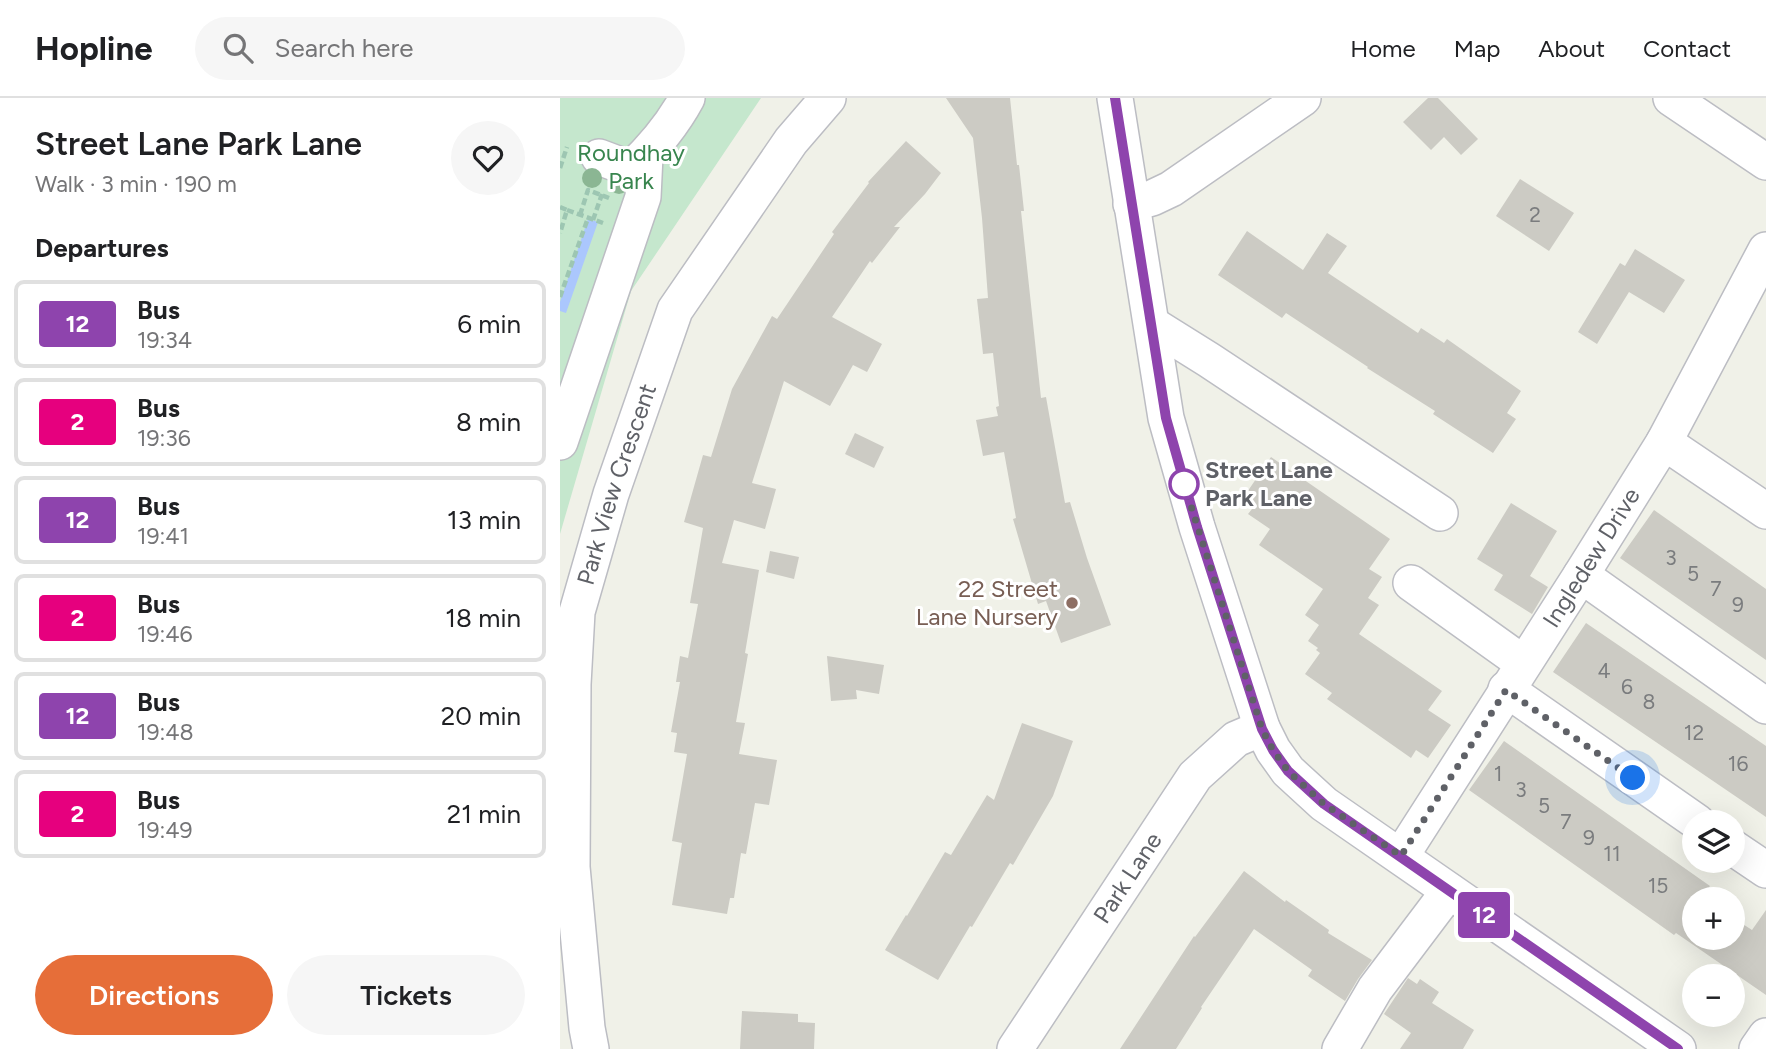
<!DOCTYPE html>
<html lang="en">
<head>
<meta charset="utf-8">
<style>
	:root { --surface:#fff; --page:#f6f6f6; --text:#202124; --muted:#757577; --line:#e0e0e0; --accent:#e66e39 }
	body { margin:0; font-family:Figtree,sans-serif; background:var(--page); color:var(--text); height:100vh; display:flex; flex-direction:column; font-size:26px; white-space:nowrap }
	* { box-sizing:border-box; margin:0 }
	p { font-size:23px; color:var(--muted) }
	.icon { flex:none; width:38px; height:38px; fill:none; stroke:currentColor; stroke-width:2; stroke-linecap:round; stroke-linejoin:round }
	.map { position:relative; flex:1; overflow:hidden }
	.panel { display:flex; flex-direction:column; background:var(--surface); width:560px }
	.panel>* { flex:none }
	.badge { padding:0 14px; border-radius:5px; font-size:24px; line-height:46px }
	.buttons { position:absolute; left:1122px; top:712px; display:grid; gap:14px }
	.buttons a { display:grid; place-items:center; width:63px; height:63px; border-radius:50%; background:var(--surface); box-shadow:0 7px 28px #0002; font-size:35px }
	.you { position:absolute; width:35px; height:35px; margin:-18px; border:5px solid #fff; border-radius:50%; background:#1a73e8; box-shadow:0 0 0 10px #1a73e833 }
	.map>.badge { position:absolute; translate:-50% -50%; box-shadow:0 0 0 4px #fff }
	h2 { padding:0 35px; font-size:26px; line-height:63px }
	.round { display:grid; place-items:center; flex:none; width:74px; height:74px; border-radius:37px; background:var(--page) }
	.summary { display:flex; align-items:center; justify-content:space-between; height:119px; padding:0 35px }
	h1 { font-size:33px; font-weight:600; line-height:52px }
	.primary-button { display:flex; gap:14px; margin-top:auto; padding:14px 35px }
	.primary-button a { flex:1; height:80px; border-radius:42px; background:var(--accent); color:#fff; font-size:28px; font-weight:600; line-height:80px; text-align:center }
	.primary-button a+a { background:var(--page); color:var(--text) }
	ul { padding:0; list-style:none }
	li { display:flex; align-items:center; gap:21px; height:88px; margin:0 14px 10px; padding:0 21px; border:4px solid var(--line); border-radius:10px }
	li div { flex:1 }
	li b { display:block; font-size:26px }
	li em { font-style:normal }
	li .badge { min-width:77px; font-weight:700; text-align:center }
	header { display:flex; align-items:center; gap:42px; box-sizing:border-box; height:98px; padding:0 35px; background:var(--surface); border-bottom:2px solid var(--line) }
	header strong { font-size:33px }
	nav { display:flex; gap:38px; margin-inline-start:auto; font-size:24px }
	.search { width:490px; height:63px; background:var(--page); display:flex; align-items:center; gap:18px; box-sizing:border-box; padding:0 24px; border-radius:38px; color:var(--muted); font-size:26px }
	main { display:flex; flex:1; min-height:0 }
	.map>svg:first-child { display:block }
	.green { fill:#c5e7cd }
	.water { fill:#abc7fd }
	.building { fill:#cccbc4 }
	.lines { fill:none; stroke-linecap:round; stroke-linejoin:round }
	.minor-casing { stroke:#bcbdc3; stroke-width:38 }
	.path { stroke:#9dc6b2; stroke-width:4.5; stroke-dasharray:7 3.5; stroke-linecap:butt }
	.minor { stroke:#fff; stroke-width:35 }
	.tree { fill:#8bb693 }
	.line-casing { stroke:#fff; stroke-width:16 }
	.line { stroke:#8e44ad; stroke-width:10 }
	.walk { stroke:#5f6167; stroke-width:7; stroke-dasharray:0 12.6 }
	.stop-dot { fill:#fff; stroke:#8e44ad; stroke-width:3.5 }
	.education-dot { fill:#8d6e63; stroke:#fff; stroke-width:2.5 }
	.labels { text-anchor:middle; stroke-width:6; stroke-linejoin:round; paint-order:stroke }
	.number-label { font-size:21px; fill:#7a7c7e }
	.park-label { font-size:24px; fill:#38854e; stroke:#fff }
	.stop-label { font-size:24px; font-weight:bold; fill:#5f6167; stroke:#fff; text-anchor:start }
	.street-label { font-size:24px; fill:#5f6167; stroke:#fff }
	.education-label { font-size:24px; fill:#785e54; stroke:#fff; text-anchor:end }
</style>
</head>
<body>
<header>
<strong>Hopline</strong>
<div class="search"><svg class="icon" aria-label="search" viewBox="0 0 24 24"><circle cx="10" cy="10" r="6"/><path d="M15 15l6 6"/></svg>Search here</div>
<nav><a>Home</a><a>Map</a><a>About</a><a>Contact</a></nav>
</header>
<main>
<section class="panel">
<div class="summary"><div><h1>Street Lane Park Lane</h1><p>Walk · 3 min · 190 m</p></div><a class="round"><svg class="icon" aria-label="heart" viewBox="0 0 24 24"><path d="M12 20l-8-8c-3-5 5-10 8-4 3-6 11-1 8 4z"/></svg></a></div>
<h2>Departures</h2>
<ul>
<li><span class="badge" style="background:#8e44ad;color:#fff">12</span><div><b>Bus</b><p>19:34</p></div><em>6 min</em></li>
<li><span class="badge" style="background:#e6007e;color:#fff">2</span><div><b>Bus</b><p>19:36</p></div><em>8 min</em></li>
<li><span class="badge" style="background:#8e44ad;color:#fff">12</span><div><b>Bus</b><p>19:41</p></div><em>13 min</em></li>
<li><span class="badge" style="background:#e6007e;color:#fff">2</span><div><b>Bus</b><p>19:46</p></div><em>18 min</em></li>
<li><span class="badge" style="background:#8e44ad;color:#fff">12</span><div><b>Bus</b><p>19:48</p></div><em>20 min</em></li>
<li><span class="badge" style="background:#e6007e;color:#fff">2</span><div><b>Bus</b><p>19:49</p></div><em>21 min</em></li>
</ul>
<div class="primary-button"><a>Directions</a><a>Tickets</a></div>
</section>
<div class="map">
<svg width="1206" height="951" viewBox="0 0 1206 951">
	<rect width="100%" height="100%" fill="#f0f1e8"/>
	<polygon class="green" points="0,0 201,0 71,193 0,436"/>
	<polygon class="water" points="28,121 38,124 6,215 0,213 0,204"/>
	<g class="building">
		<polygon points="386,0 450,0 457,67 459,67 464,113 461,113 481,300 486,299 505,405 510,404 527,460 551,527 501,545 486,503 478,506 453,421 456,420 444,354 423,358 416,322 438,318 436,309 439,308 433,255 423,256 417,201 428,200 422,120 413,40"/>
		<polygon points="868,0 878,0 918,41 901,57 884,39 871,52 843,24"/>
		<polygon points="346,43 381,75 365,96 334,129 340,129 312,165 310,163 272,219 322,246 307,274 293,267 270,308 224,283 192,385 216,391 205,431 174,422 162,465 199,472 185,555 188,556 176,624 185,625 179,656 217,662 209,707 195,705 186,756 181,755 174,800 170,800 167,816 112,807 122,745 112,743 127,656 114,654 117,635 111,634 120,584 116,584 120,558 128,560 138,506 130,505 143,430 124,424 143,357 151,359 172,291 212,218 217,221 274,136 272,134 309,85 308,84"/>
		<polygon points="960,81 1014,115 989,153 936,118"/>
		<polygon points="687,133 743,172 767,135 787,148 768,175 858,235 861,230 884,245 887,241 961,293 947,315 956,321 933,355 873,316 875,313 807,270 808,269 726,215 722,220 658,177"/>
		<polygon points="1075,151 1125,182 1104,215 1069,194 1037,246 1018,234 1060,165 1065,168"/>
		<polygon points="295,335 324,349 314,370 285,356"/>
		<polygon points="711,359 830,441 809,471 822,479 808,500 819,507 799,536 882,593 868,612 891,627 868,660 856,652 851,660 767,601 772,595 745,576 760,555 756,552 758,550 748,543 759,527 745,517 763,491 699,447 710,431 688,416 692,411 681,403"/>
		<polygon points="951,405 997,433 970,478 988,489 972,516 934,492 943,477 917,461"/>
		<polygon points="1094,412 1206,491 1206,562 1060,460"/>
		<polygon points="210,453 239,459 234,481 206,474"/>
		<polygon points="1026,525 1206,648 1206,719 993,574"/>
		<polygon points="267,558 324,567 319,596 296,592 297,601 271,603"/>
		<polygon points="462,625 513,643 493,698 453,767 450,765 412,829 410,828 378,882 325,852 346,817 347,818 385,754 391,757 427,697 434,702"/>
		<polygon points="944,643 1150,788 1142,798 1147,802 1134,802 1134,840 1172,840 1172,819 1192,832 1206,812 1206,897 1116,835 1114,837 909,692"/>
		<polygon points="684,773 725,804 726,802 769,832 768,835 812,862 798,881 785,903 748,878 752,872 694,831 641,909 642,910 616,951 560,951 634,838 635,839"/>
		<polygon points="848,880 857,886 860,881 879,894 872,905 914,932 903,951 840,951 851,935 824,916"/>
		<polygon points="182,913 238,916 238,924 255,925 254,951 180,951"/>
	</g>
	<g class="lines">
		<defs>
			<g id="minor">
				<polyline points="555,0 606,320 637,429 702,630 713,652 728,673 764,706 1118,951"/>
				<polyline points="1111,0 1206,64"/>
				<path d="M39 59 71 71C93 50 113 26 127 0"/>
				<polyline points="571,106 592,100 611,91 743,0"/>
				<polyline points="593,227 649,262 880,415"/>
				<polyline points="0,344 83,99 85,58"/>
				<polyline points="1104,344 1206,413"/>
				<polyline points="1021,477 1206,608"/>
				<polyline points="851,485 963,565"/>
				<polyline points="946,591 1137,724"/>
				<polyline points="1172,749 1206,772"/>
				<path id="s1" d="M841 758 1021 477 1104 344 1206 152"/>
				<path id="s2" d="M31 951 27 930 12 769 13 586 17 514 51 396 115 212 231 43 268 0"/>
				<path id="s3" d="M455 951 635 678 676 641 702 630"/>
				<polyline points="780,951 815,891 889,793"/>
				<polyline points="1197,951 1206,938"/>
			</g>
		</defs>
		<use href="#minor" class="minor-casing"/>
		<g class="path">
			<polyline points="0,70 7,49"/>
			<polyline points="0,109 7,112 0,135"/>
			<polyline points="7,112 43,125"/>
			<polyline points="20,117 28,92 49,100"/>
			<polyline points="33,122 42,96"/>
			<polyline points="0,199 28,120"/>
		</g>
		<use href="#minor" class="minor"/>
	</g>
	<g class="tree">
		<circle cx="32" cy="80" r="10"/>
		<circle cx="59" cy="86" r="10"/>
	</g>
	<g class="lines">
		<defs>
			<polyline id="line" points="555,0 606,320 637,429 702,631 713,652 728,673 764,706 1118,951"/>
		</defs>
		<use href="#line" class="line-casing"/>
		<use href="#line" class="line"/>
		<polyline class="walk" points="624,386 702,631 713,652 728,673 764,706 841,758 946,592 1073,680"/>
	</g>
	<circle class="stop-dot" cx="624" cy="386" r="14"/>
	<circle class="education-dot" cx="512" cy="505" r="7"/>
	<g class="labels">
		<g class="number-label">
			<text x="975" y="124">2</text>
			<text x="1111" y="467">3</text>
			<text x="1133" y="483">5</text>
			<text x="1156" y="498">7</text>
			<text x="1178" y="514">9</text>
			<text x="1044" y="580">4</text>
			<text x="1067" y="596">6</text>
			<text x="1089" y="611">8</text>
			<text x="1134" y="642">12</text>
			<text x="1178" y="673">16</text>
			<text x="938" y="683">1</text>
			<text x="961" y="699">3</text>
			<text x="984" y="715">5</text>
			<text x="1006" y="731">7</text>
			<text x="1029" y="747">9</text>
			<text x="1052" y="763">11</text>
			<text x="1098" y="795">15</text>
		</g>
		<g class="park-label">
			<text x="71" y="63">Roundhay<tspan x="71" dy="28">Park</tspan></text>
		</g>
		<g class="stop-label">
			<text x="645" y="380">Street Lane<tspan x="645" dy="28">Park Lane</tspan></text>
		</g>
		<g class="street-label">
			<text dy="8" stroke="none"><textPath href="#s2" startOffset="572">Park View Crescent</textPath></text>
			<text dy="8" stroke="none"><textPath href="#s1" startOffset="354">Ingledew Drive</textPath></text>
			<text dy="8" stroke="none"><textPath href="#s3" startOffset="205">Park Lane</textPath></text>
		</g>
		<g class="education-label">
			<text x="498" y="499">22 Street<tspan x="498" dy="28">Lane Nursery</tspan></text>
		</g>
	</g>
</svg>
<div class="buttons">
<a><svg class="icon" aria-label="layers" viewBox="0 0 24 24"><path d="M12 4l9 5-9 5-9-5zM3 14l9 5 9-5"/></svg></a>
<a>+</a>
<a>−</a>
</div>
<div class="you" style="left:1073px;top:680px"></div>
<b class="badge" style="left:924px;top:817px;background:#8e44ad;color:#fff">12</b>
</div>
</main>
</body>
</html>
